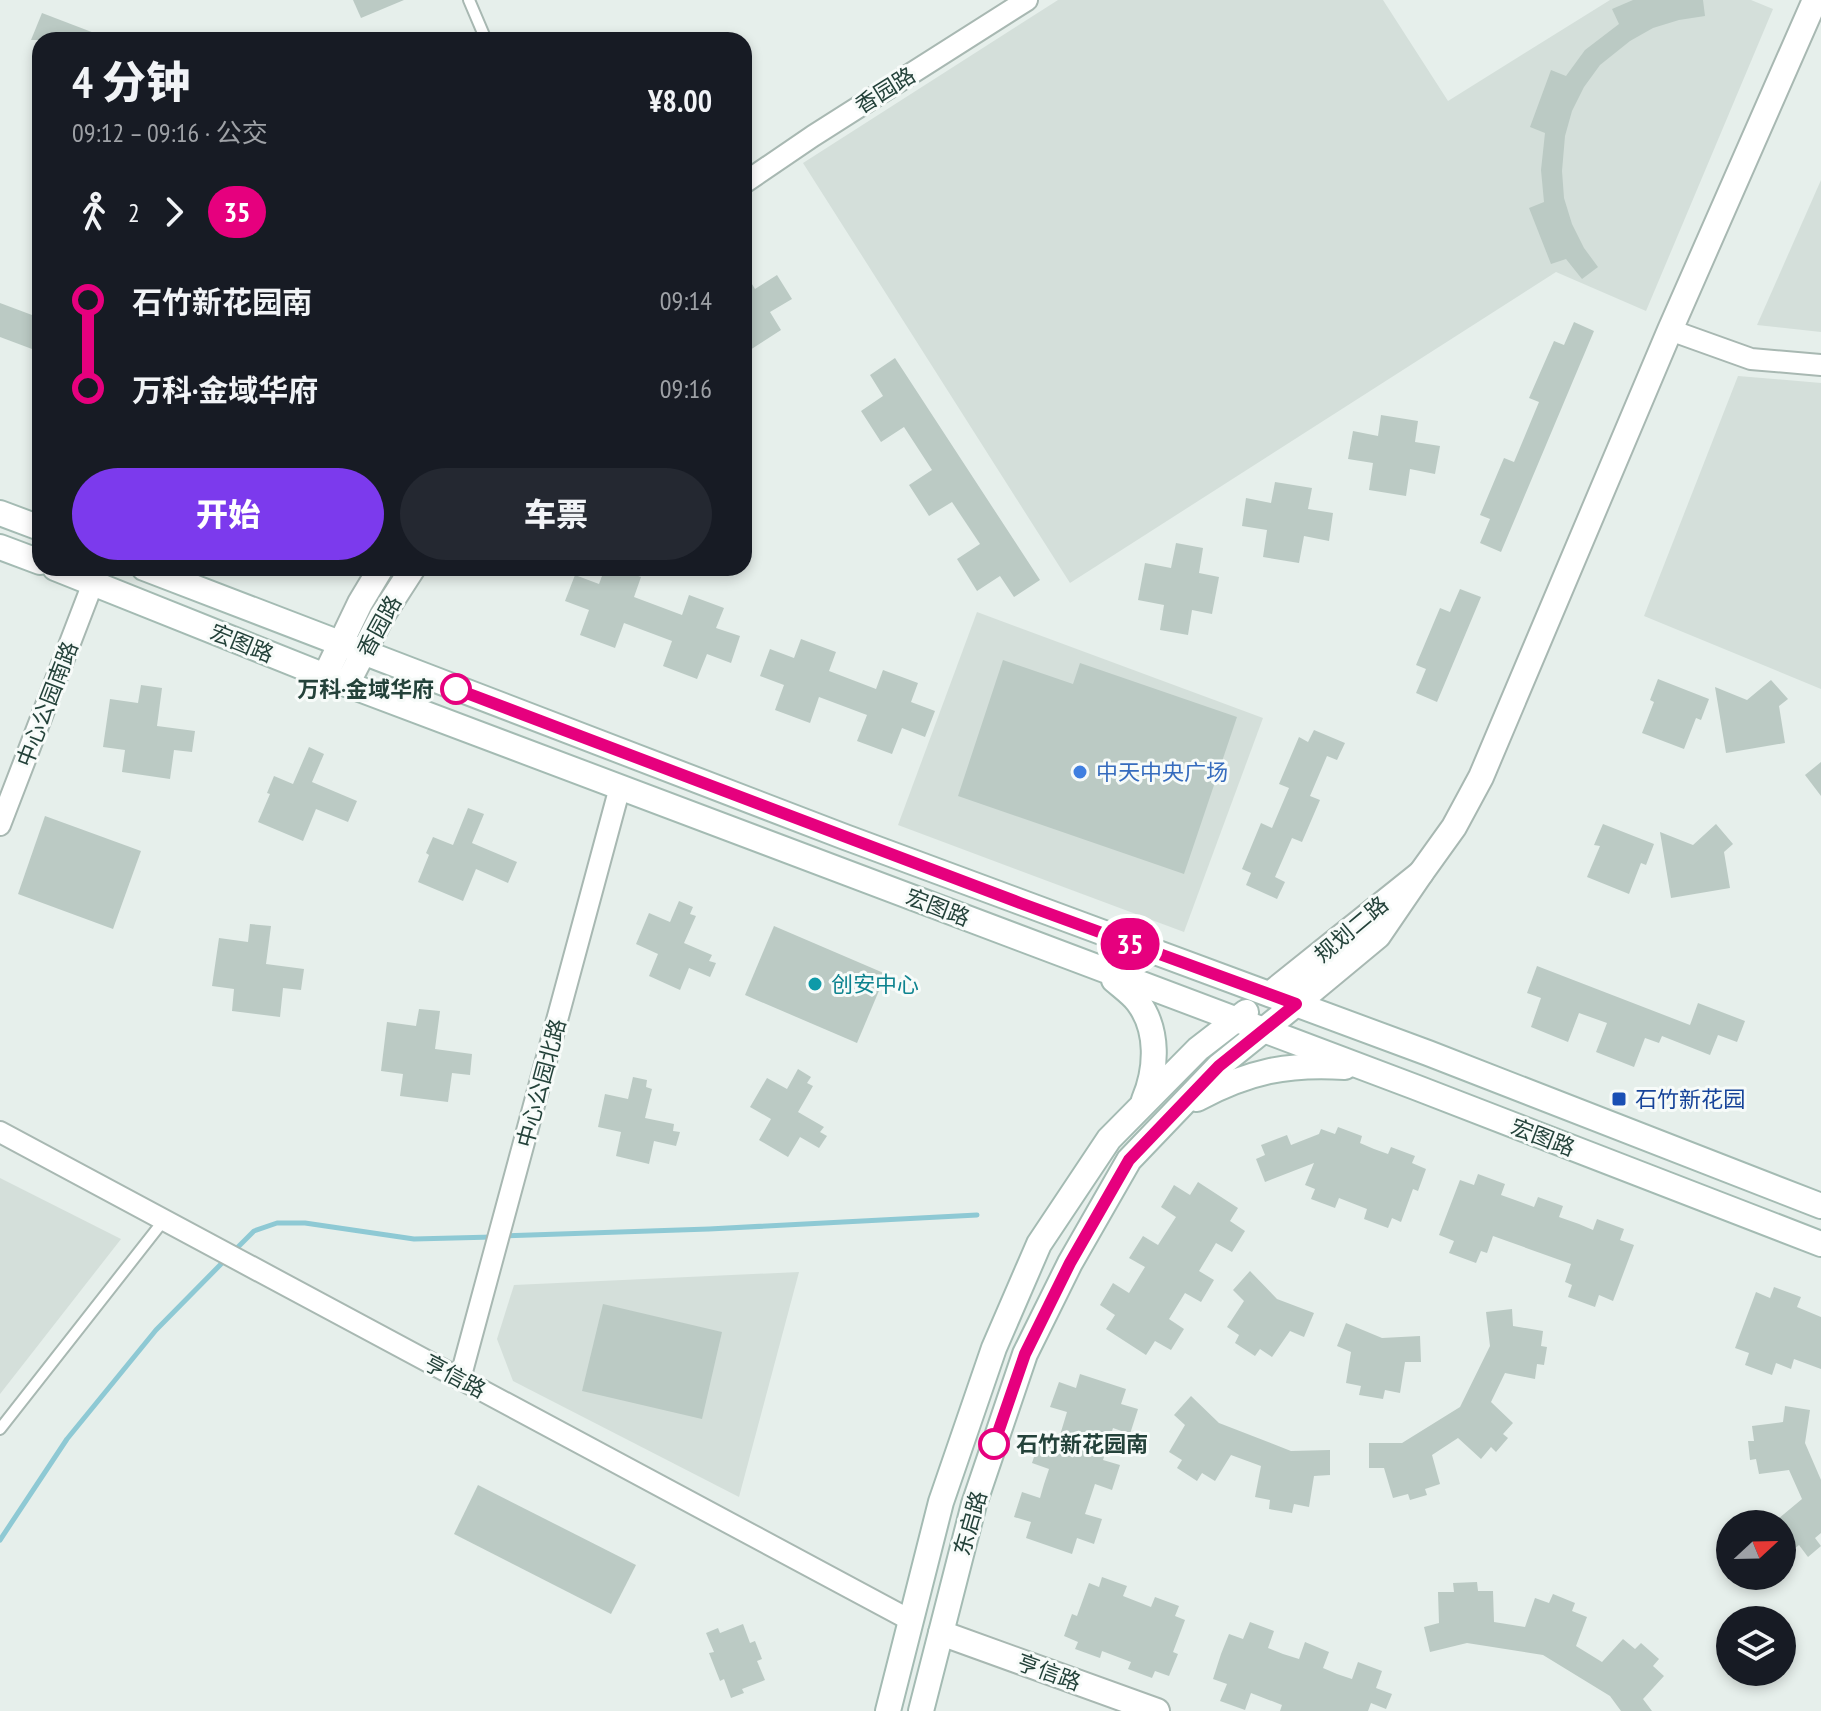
<!DOCTYPE html>
<html lang="zh">
<head>
<meta charset="utf-8">
<style>
	:root { --surface:#171b24; --page:#242831; --text:#f1f3f6; --muted:#9ea1a6; --accent:#7c3aed }
	body { margin:0; font-family:"PT Sans Narrow","Noto Sans SC",sans-serif; background:var(--page); color:var(--text); height:100vh; display:flex; flex-direction:column; font-size:30px; white-space:nowrap }
	* { box-sizing:border-box; margin:0 }
	p { font-size:26px; color:var(--muted) }
	.icon { flex:none; width:44px; height:44px; fill:none; stroke:currentColor; stroke-width:2; stroke-linecap:round; stroke-linejoin:round }
	.map { position:relative; flex:1; overflow:hidden }
	.drawer { position:absolute; left:32px; top:32px; width:720px; height:544px; display:flex; flex-direction:column; background:var(--surface); border-radius:24px; box-shadow:0 4px 12px #0003 }
	.drawer>* { flex:none }
	.badge { padding:0 16px; border-radius:26px; font-size:28px; line-height:52px }
	.needle { width:52px; rotate:68deg }
	.tools { position:absolute; left:1716px; top:1510px; display:grid; gap:16px }
	.tools a { display:grid; place-items:center; width:80px; height:80px; border-radius:50%; background:var(--surface); box-shadow:0 4px 12px #0003; font-size:40px }
	.map>.badge { position:absolute; translate:-50% -50%; box-shadow:0 0 0 4px #fff }
	.legs { display:flex; align-items:center; gap:12px; height:88px; padding:0 40px; font-size:26px }
	.legs p { margin-inline-start:auto }
	.headline { display:flex; align-items:center; justify-content:space-between; height:136px; padding:0 40px }
	h1 { font-size:44px; font-weight:800; line-height:60px }
	.button { display:flex; gap:16px; margin-top:auto; padding:16px 40px }
	.button a { flex:1; height:92px; border-radius:48px; background:var(--accent); color:#fff; font-size:32px; font-weight:800; line-height:92px; text-align:center }
	.button a+a { background:var(--page); color:var(--text) }
	ul { padding:0 40px; list-style:none }
	li { display:flex; align-items:center; gap:28px; height:88px; font-size:30px }
	li i { display:grid; place-items:center; width:12px; height:100%; margin:0 10px; background:currentColor }
	li i::after { content:''; width:20px; height:20px; margin:-10px; border:6px solid; border-radius:50%; background:var(--surface) }
	li p { margin-inline-start:auto }
	li:first-child i { background:linear-gradient(#0000 50%,currentColor 0) }
	li:last-child i { background:linear-gradient(currentColor 50%,#0000 0) }
	.map>svg:first-child { display:block }
	.built { fill:#d4dfda }
	.lines { fill:none; stroke-linecap:round; stroke-linejoin:round }
	.stream { stroke:#8ec9d4; stroke-width:5 }
	.building { fill:#bbcac4 }
	.service-casing { stroke:#a8b8b2; stroke-width:14 }
	.minor-casing { stroke:#a8b8b2; stroke-width:24 }
	.tertiary-casing { stroke:#a8b8b2; stroke-width:28 }
	.secondary-casing { stroke:#a4bbb3; stroke-width:28 }
	.service { stroke:#fff; stroke-width:10 }
	.minor { stroke:#fff; stroke-width:20 }
	.tertiary { stroke:#fff; stroke-width:24 }
	.secondary { stroke:#fff; stroke-width:24 }
	.line-1-casing { stroke:#fff; stroke-width:18 }
	.line-1 { stroke:#e6007e; stroke-width:12 }
	.stop-1-dot { fill:#fff; stroke:#e6007e; stroke-width:4 }
	.shop-dot { fill:#3f7fe0; stroke:#f7fbf9; stroke-width:3 }
	.culture-dot { fill:#0f9aa8; stroke:#f7fbf9; stroke-width:3 }
	.transit-dot { fill:#1a4fb4; stroke:#f7fbf9; stroke-width:3 }
	.labels { text-anchor:middle; stroke-width:6; stroke-linejoin:round; paint-order:stroke }
	.street-label { font-size:22px; fill:#24423a; stroke:#f7fbf9 }
	.stop-label { font-size:22px; font-weight:bold; fill:#24423a; stroke:#f7fbf9; text-anchor:end }
	.shop-label { font-size:22px; fill:#366cbe; stroke:#f7fbf9; text-anchor:start }
	.culture-label { font-size:22px; fill:#0d838f; stroke:#f7fbf9; text-anchor:start }
	.transit-label { font-size:22px; fill:#164399; stroke:#f7fbf9; text-anchor:start }
</style>
</head>
<body>
<div class="map">
<svg width="1821" height="1711" viewBox="0 0 1821 1711">
	<rect width="100%" height="100%" fill="#e6efeb"/>
	<g class="built">
		<polygon points="1058,0 1383,0 1448,101 1610,0 1751,0 1773,9 1646,311 1556,272 1070,583 803,163"/>
		<polygon points="1821,180 1821,332 1757,325"/>
		<polygon points="1738,376 1821,383 1821,689 1644,616"/>
		<polygon points="977,612 1263,718 1184,932 898,825"/>
		<polygon points="0,1178 121,1239 0,1394"/>
		<polygon points="799,1272 739,1497 513,1381 497,1339 514,1285"/>
	</g>
	<g class="lines">
		<g class="stream">
			<polyline points="503,1236 709,1229 977,1215"/>
			<polyline points="234,1251 254,1231 277,1223 305,1223 414,1239 493,1237"/>
			<polyline points="0,1540 67,1439 156,1330 227,1258"/>
		</g>
	</g>
	<g class="building">
		<polygon points="353,0 404,0 361,18"/>
		<polygon points="1633,0 1703,0 1705,16 1679,20 1653,28 1630,41 1600,65 1584,87 1572,111 1565,136 1562,171 1564,198 1572,224 1584,248 1598,267 1582,279 1566,259 1551,264 1529,208 1544,202 1541,170 1545,133 1530,127 1551,70 1566,76 1585,50 1619,24 1612,9"/>
		<polygon points="42,13 110,39 110,40 31,40"/>
		<polygon points="744,271 755,289 777,275 792,299 770,312 781,330 750,350 744,341"/>
		<polygon points="0,303 40,318 40,352 0,337"/>
		<polygon points="1574,322 1594,331 1501,552 1480,543 1490,519 1480,515 1504,458 1514,462 1539,402 1529,398 1554,341 1564,345"/>
		<polygon points="895,358 1040,580 1014,597 1000,576 977,591 957,559 980,544 952,502 929,516 909,485 932,470 904,427 881,442 861,411 883,396 870,375"/>
		<polygon points="1381,415 1418,421 1415,442 1440,446 1435,474 1410,469 1406,496 1369,490 1373,463 1348,459 1353,431 1378,436"/>
		<polygon points="1275,482 1312,488 1308,509 1333,513 1329,541 1304,536 1299,563 1263,557 1267,530 1242,526 1246,498 1271,503"/>
		<polygon points="1176,543 1203,548 1199,573 1219,577 1212,614 1192,610 1188,635 1160,630 1164,605 1138,600 1145,563 1171,568"/>
		<polygon points="605,568 617,568 641,577 634,597 682,615 689,595 724,608 716,628 740,636 731,663 707,654 697,679 663,666 672,641 624,623 615,648 580,635 589,610 565,601 575,575 599,584"/>
		<polygon points="1460,589 1481,597 1437,702 1416,693 1426,669 1416,665 1440,608 1450,612"/>
		<polygon points="801,639 836,652 829,671 876,689 883,670 918,683 911,702 935,711 925,737 902,728 892,754 857,741 867,715 819,697 810,723 775,710 784,685 760,676 770,649 794,658"/>
		<polygon points="1003,660 1073,684 1080,663 1237,717 1184,874 958,796"/>
		<polygon points="1658,679 1709,699 1701,720 1696,718 1684,749 1642,733 1654,702 1650,700"/>
		<polygon points="1771,680 1788,699 1779,706 1785,743 1726,753 1715,687 1747,700"/>
		<polygon points="141,685 162,688 157,726 195,731 192,752 174,750 170,779 122,772 125,750 103,747 110,699 138,703"/>
		<polygon points="1314,730 1345,743 1337,760 1327,756 1310,796 1320,800 1302,842 1292,838 1275,877 1285,882 1277,899 1246,885 1251,873 1242,869 1261,823 1272,828 1289,788 1279,784 1299,737 1308,742"/>
		<polygon points="309,747 324,754 312,782 357,801 348,822 316,809 303,841 258,822 270,794 267,793 274,776 293,784"/>
		<polygon points="1821,762 1821,796 1805,775"/>
		<polygon points="468,808 484,814 472,843 517,862 508,883 476,869 463,901 418,882 429,855 426,853 433,837 453,845"/>
		<polygon points="45,816 141,851 113,929 18,894"/>
		<polygon points="1603,824 1654,844 1646,865 1641,863 1629,894 1587,877 1600,846 1594,845"/>
		<polygon points="1716,824 1733,844 1724,852 1730,888 1671,898 1660,832 1693,845"/>
		<polygon points="679,901 693,907 690,914 696,916 684,943 712,955 709,961 716,963 710,977 689,968 680,990 649,976 658,954 636,944 649,913 670,922"/>
		<polygon points="250,924 271,926 266,964 304,969 301,990 283,988 280,1017 232,1011 234,989 212,986 219,938 248,942"/>
		<polygon points="774,926 886,974 857,1043 745,995"/>
		<polygon points="1537,966 1690,1025 1698,1003 1745,1021 1737,1042 1718,1035 1710,1055 1662,1036 1659,1043 1645,1038 1634,1067 1596,1052 1607,1023 1579,1013 1568,1042 1531,1027 1541,998 1527,993"/>
		<polygon points="419,1009 440,1011 435,1049 472,1054 470,1075 452,1073 448,1102 400,1096 403,1074 381,1071 387,1022 416,1026"/>
		<polygon points="798,1069 811,1077 807,1083 813,1086 798,1112 824,1127 820,1132 827,1136 819,1148 800,1137 788,1157 759,1140 771,1119 750,1107 767,1078 787,1089"/>
		<polygon points="633,1077 647,1080 646,1087 652,1089 645,1118 674,1124 673,1131 680,1132 676,1146 654,1141 649,1164 616,1156 621,1132 598,1127 605,1094 628,1099"/>
		<polygon points="1338,1127 1362,1136 1360,1143 1374,1149 1388,1154 1391,1147 1415,1156 1412,1163 1426,1169 1418,1191 1413,1189 1401,1222 1392,1218 1388,1228 1364,1219 1367,1209 1339,1198 1335,1208 1311,1199 1315,1189 1305,1185 1314,1163 1265,1182 1256,1159 1265,1155 1261,1145 1287,1135 1291,1145 1319,1134 1321,1129 1335,1134"/>
		<polygon points="1478,1174 1505,1184 1501,1195 1515,1200 1534,1207 1538,1197 1563,1206 1559,1217 1579,1224 1593,1230 1597,1219 1624,1229 1620,1240 1634,1245 1613,1301 1599,1295 1595,1307 1568,1297 1572,1285 1565,1282 1571,1264 1493,1236 1487,1253 1481,1251 1476,1263 1449,1253 1454,1241 1439,1235 1460,1180 1474,1185"/>
		<polygon points="1198,1182 1238,1208 1230,1221 1245,1231 1232,1252 1216,1243 1199,1271 1214,1280 1201,1302 1185,1293 1169,1319 1184,1329 1171,1350 1155,1341 1146,1355 1106,1329 1115,1315 1100,1305 1113,1283 1129,1293 1145,1267 1129,1258 1143,1236 1158,1245 1176,1217 1161,1207 1174,1185 1190,1195"/>
		<polygon points="1250,1271 1277,1299 1314,1313 1304,1337 1290,1331 1272,1357 1260,1349 1255,1356 1235,1343 1239,1335 1227,1327 1244,1301 1233,1290"/>
		<polygon points="1774,1287 1801,1297 1797,1307 1821,1317 1821,1369 1794,1359 1791,1369 1776,1363 1772,1375 1745,1365 1749,1353 1735,1348 1756,1292 1770,1298"/>
		<polygon points="603,1304 722,1332 702,1419 582,1391"/>
		<polygon points="1512,1309 1513,1326 1543,1331 1541,1346 1547,1347 1544,1365 1537,1364 1535,1379 1505,1373 1491,1402 1513,1423 1503,1434 1508,1438 1496,1452 1491,1447 1481,1459 1458,1438 1432,1455 1440,1484 1425,1489 1427,1495 1410,1500 1408,1494 1393,1498 1384,1468 1369,1468 1369,1443 1402,1443 1460,1407 1490,1346 1486,1312"/>
		<polygon points="1346,1323 1382,1338 1420,1336 1421,1362 1405,1362 1400,1393 1385,1390 1383,1399 1359,1395 1361,1386 1346,1383 1351,1352 1337,1346"/>
		<polygon points="1080,1374 1126,1389 1121,1404 1138,1409 1130,1434 1113,1428 1103,1460 1120,1465 1112,1490 1095,1484 1085,1514 1102,1519 1094,1544 1077,1538 1072,1554 1026,1538 1031,1522 1014,1517 1022,1492 1040,1498 1044,1484 1049,1469 1032,1463 1040,1439 1057,1445 1067,1412 1050,1407 1059,1382 1076,1388"/>
		<polygon points="1191,1396 1219,1423 1291,1451 1330,1450 1330,1475 1314,1476 1309,1507 1294,1504 1292,1513 1269,1509 1270,1500 1255,1497 1261,1466 1231,1455 1215,1481 1202,1473 1197,1481 1177,1468 1182,1460 1169,1452 1185,1425 1174,1415"/>
		<polygon points="1785,1406 1810,1410 1805,1443 1821,1480 1821,1533 1815,1538 1821,1546 1808,1557 1799,1545 1794,1549 1782,1535 1788,1531 1778,1519 1802,1499 1789,1470 1759,1474 1756,1459 1750,1460 1748,1441 1754,1441 1752,1426 1783,1422"/>
		<polygon points="478,1485 636,1565 611,1614 454,1534"/>
		<polygon points="1102,1577 1127,1586 1123,1596 1151,1607 1155,1597 1179,1606 1175,1616 1185,1620 1173,1652 1178,1654 1169,1676 1155,1671 1152,1678 1128,1669 1131,1662 1102,1651 1100,1658 1075,1649 1078,1642 1064,1636 1072,1614 1077,1616 1089,1583 1099,1587"/>
		<polygon points="1477,1582 1478,1591 1493,1591 1494,1622 1525,1627 1535,1598 1549,1603 1553,1594 1575,1603 1572,1611 1587,1617 1576,1646 1602,1662 1623,1639 1635,1649 1641,1643 1659,1659 1653,1666 1664,1676 1643,1699 1652,1711 1621,1711 1610,1696 1543,1655 1467,1643 1430,1652 1424,1627 1439,1623 1438,1592 1454,1592 1453,1583"/>
		<polygon points="1250,1622 1274,1631 1268,1648 1283,1654 1299,1659 1305,1642 1329,1652 1323,1668 1337,1674 1352,1679 1358,1662 1382,1671 1376,1688 1392,1694 1386,1709 1371,1703 1368,1711 1280,1711 1282,1705 1251,1693 1245,1710 1220,1701 1227,1684 1213,1679 1221,1654 1229,1634 1243,1639"/>
		<polygon points="743,1624 750,1643 755,1641 762,1659 757,1661 765,1680 742,1689 744,1693 731,1698 724,1679 720,1681 709,1653 714,1652 706,1633 718,1628 720,1633"/>
	</g>
	<g class="lines">
		<defs>
			<g id="service">
				<polyline points="469,0 486,40"/>
				<polyline points="0,1429 164,1220"/>
			</g>
			<g id="minor">
				<polyline points="744,183 813,136 1027,0"/>
				<polyline points="1670,330 1751,359 1821,365"/>
				<polyline points="0,825 93,583"/>
				<polyline points="0,1132 910,1620"/>
				<polyline points="460,1379 620,787"/>
			</g>
			<g id="tertiary">
				<polyline points="325,676 360,603 381,568"/>
				<polyline points="347,684 382,616 413,568"/>
				<polyline points="1421,873 1454,827 1481,777 1670,330 1815,0"/>
				<polyline points="1270,994 1421,873 1378,936 1296,1004"/>
				<polyline points="941,1633 1157,1711"/>
			</g>
			<g id="secondary">
				<polyline points="0,513 40,528"/>
				<polyline points="0,547 40,562"/>
				<polyline points="55,568 325,676 1415,1087 1821,1244"/>
				<polyline points="144,568 845,837 1428,1053 1821,1206"/>
				<path d="M1114 980C1122 987 1132 994 1138 1002 1159 1030 1157 1069 1144 1100"/>
				<path d="M1197 1099C1247 1072 1288 1063 1345 1067"/>
				<polyline points="888,1711 941,1502 994,1348 1039,1244 1109,1139 1198,1049 1246,1012"/>
				<polyline points="921,1711 974,1504 1025,1354 1070,1263 1129,1160 1219,1066 1296,1004"/>
			</g>
		</defs>
		<use href="#service" class="service-casing"/>
		<use href="#minor" class="minor-casing"/>
		<use href="#tertiary" class="tertiary-casing"/>
		<use href="#secondary" class="secondary-casing"/>
		<use href="#service" class="service"/>
		<use href="#minor" class="minor"/>
		<use href="#tertiary" class="tertiary"/>
		<use href="#secondary" class="secondary"/>
	</g>
	<g class="lines">
		<defs>
			<polyline id="line-1" points="456,689 1020,903 1296,1004 1219,1066 1129,1160 1070,1263 1025,1354 994,1444"/>
		</defs>
		<use href="#line-1" class="line-1-casing"/>
		<use href="#line-1" class="line-1"/>
	</g>
	<g class="stop-1-dot">
		<circle cx="456" cy="689" r="14"/>
		<circle cx="994" cy="1444" r="14"/>
	</g>
	<circle class="shop-dot" cx="1080" cy="772" r="8"/>
	<circle class="culture-dot" cx="815" cy="984" r="8"/>
	<rect class="transit-dot" x="1611" y="1091" width="16" height="16" rx="4"/>
	<g class="labels">
		<g class="street-label">
			<text transform="translate(885 90) rotate(-32)" y="8">香园路</text>
			<text transform="translate(379 626) rotate(-61)" y="8">香园路</text>
			<text transform="translate(242 643) rotate(22)" y="8">宏图路</text>
			<text transform="translate(47 704) rotate(-69)" y="8">中心公园南路</text>
			<text transform="translate(938 907) rotate(21)" y="8">宏图路</text>
			<text transform="translate(1351 929) rotate(-40)" y="8">规划二路</text>
			<text transform="translate(541 1083) rotate(-75)" y="8">中心公园北路</text>
			<text transform="translate(1543 1137) rotate(21)" y="8">宏图路</text>
			<text transform="translate(455 1376) rotate(28)" y="8">亨信路</text>
			<text transform="translate(970 1523) rotate(-74)" y="8">东启路</text>
			<text transform="translate(1049 1672) rotate(20)" y="8">亨信路</text>
		</g>
		<g class="stop-label">
			<text x="434" y="697">万科·金域华府</text>
			<text x="1016" y="1452" text-anchor="start">石竹新花园南</text>
		</g>
		<g class="shop-label">
			<text x="1096" y="780">中天中央广场</text>
		</g>
		<g class="culture-label">
			<text x="831" y="992">创安中心</text>
		</g>
		<g class="transit-label">
			<text x="1635" y="1107">石竹新花园</text>
		</g>
	</g>
</svg>
<div class="tools">
<a><svg class="needle" viewBox="-14 -14 28 28"><path d="M0-13l5 13h-10z" fill="#e53935"/><path d="M0 13l5-13h-10z" fill="#9ea1a6"/></svg></a>
<a><svg class="icon" aria-label="layers" viewBox="0 0 24 24"><path d="M12 4l9 5-9 5-9-5zM3 14l9 5 9-5"/></svg></a>
</div>
<b class="badge" style="left:1130px;top:944px;background:#e6007e;color:#fff">35</b>
<section class="drawer">
<div class="headline"><div><h1>4 分钟</h1><p>09:12 – 09:16 · 公交</p></div><b>¥8.00</b></div>
<div class="legs"><svg class="icon" aria-label="walk" viewBox="0 0 24 24"><circle cx="13" cy="4" r="2"/><path d="M13 8l-2 6 4 7M11 14l-3 7M7 12l3-4h3l4 4"/></svg>2<svg class="icon" aria-label="forward" viewBox="0 0 24 24"><path d="M9 5l7 7-7 7"/></svg><b class="badge" style="background:#e6007e;color:#fff">35</b></div>
<ul>
<li><i style="color:#e6007e"></i><b>石竹新花园南</b><p>09:14</p></li>
<li><i style="color:#e6007e"></i><b>万科·金域华府</b><p>09:16</p></li>
</ul>
<div class="button"><a>开始</a><a>车票</a></div>
</section>
</div>
</body>
</html>
